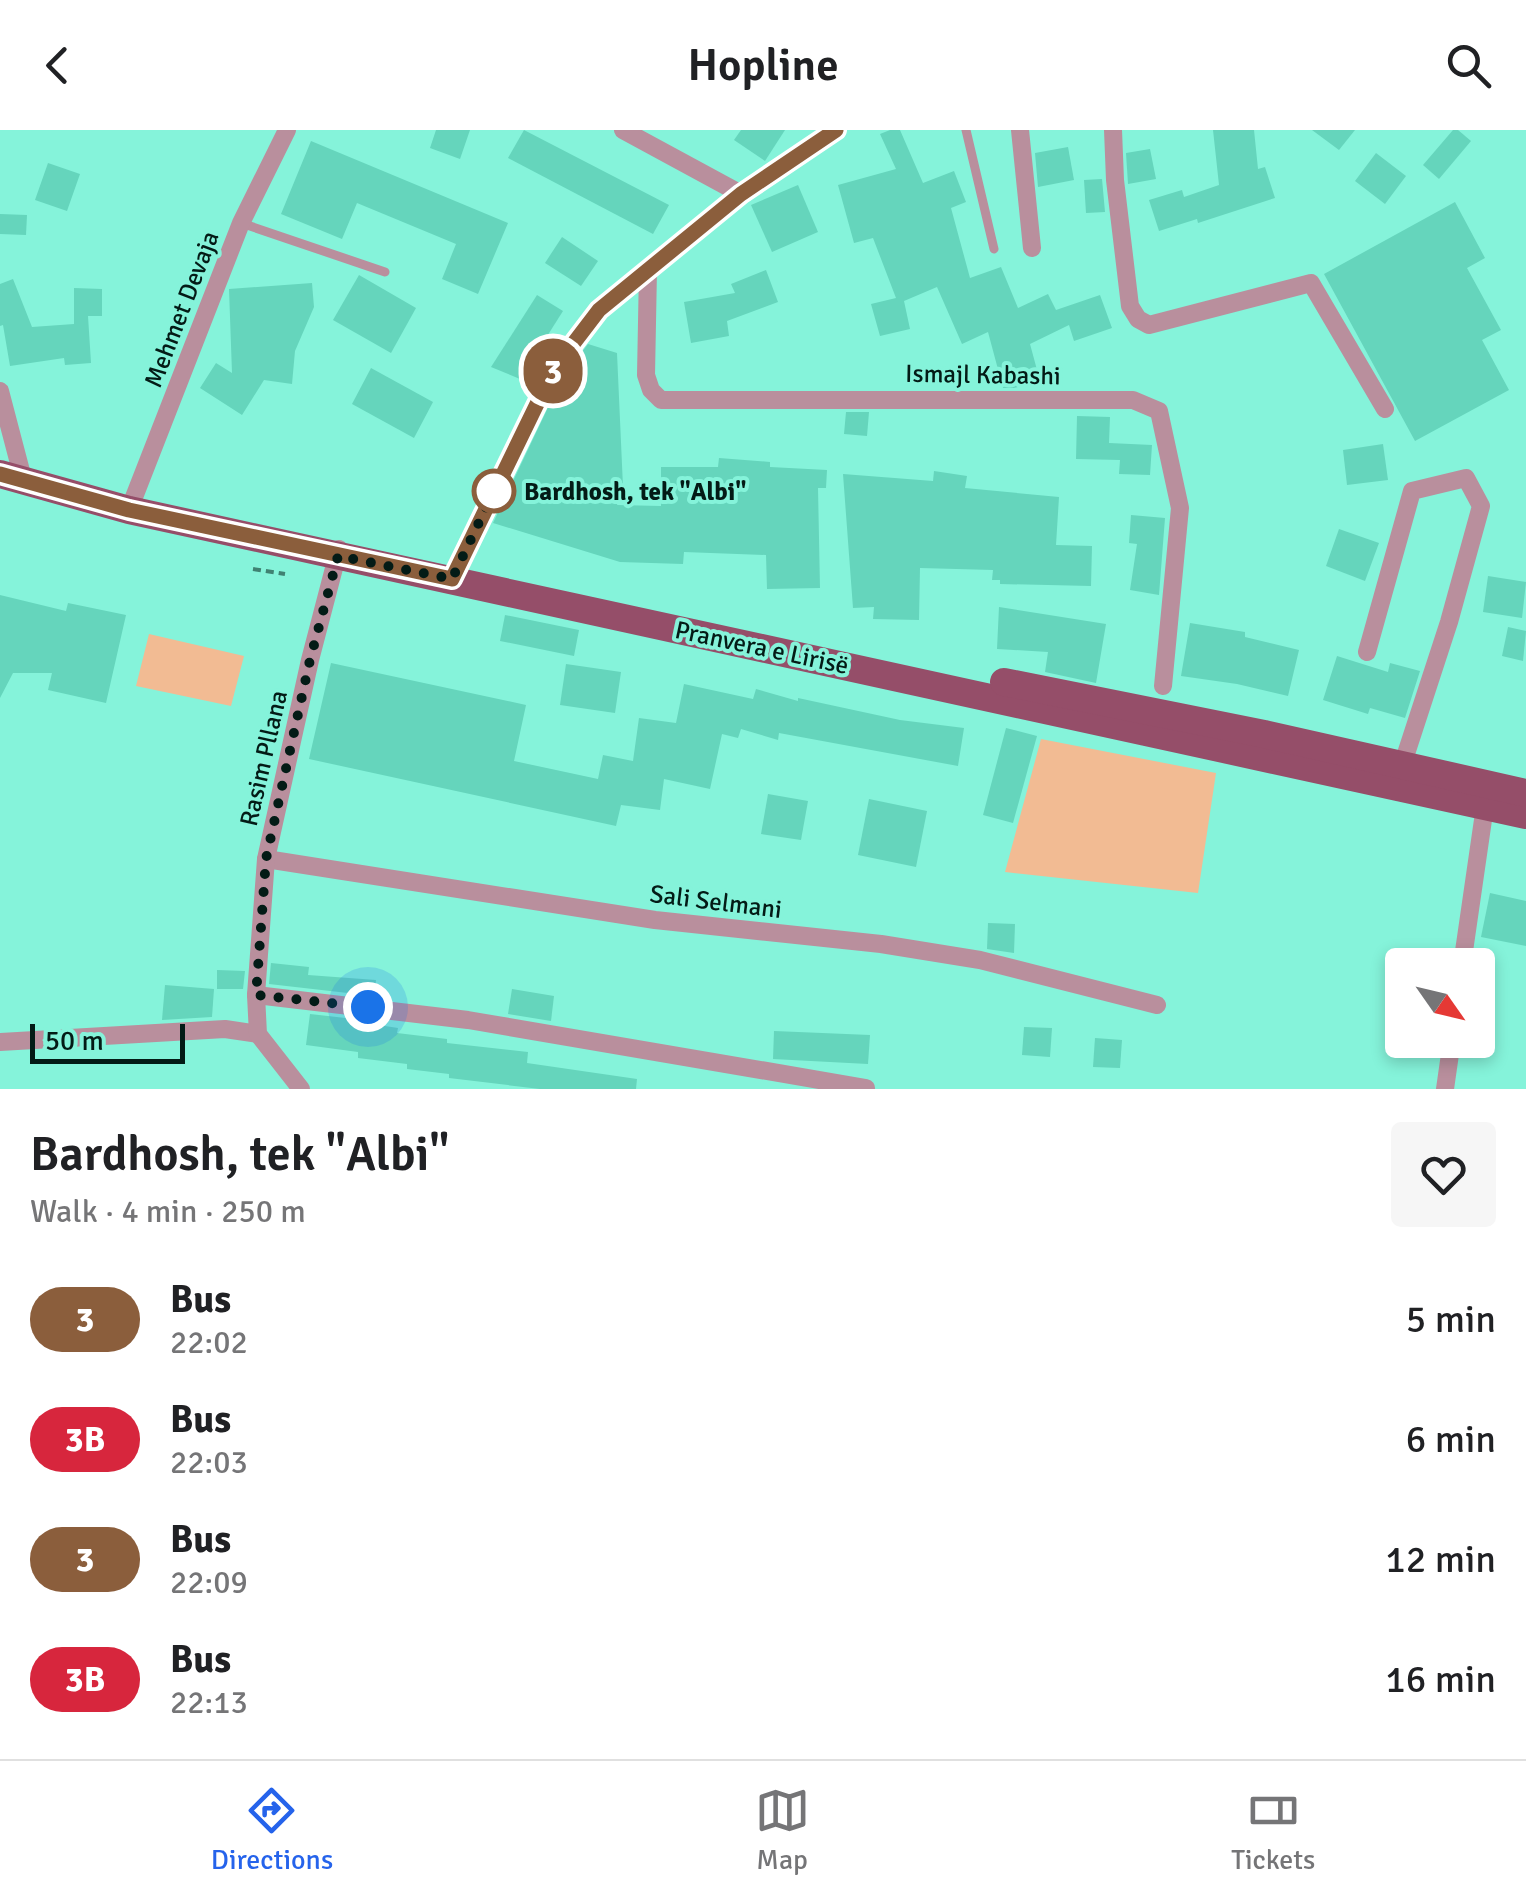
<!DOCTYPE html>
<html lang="en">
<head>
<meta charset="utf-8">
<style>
	:root { --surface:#fff; --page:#f6f6f6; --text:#202124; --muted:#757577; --line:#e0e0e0; --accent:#2563eb }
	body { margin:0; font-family:Signika,sans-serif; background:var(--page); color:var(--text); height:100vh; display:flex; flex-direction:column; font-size:38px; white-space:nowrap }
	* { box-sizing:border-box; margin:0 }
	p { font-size:32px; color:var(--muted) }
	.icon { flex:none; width:55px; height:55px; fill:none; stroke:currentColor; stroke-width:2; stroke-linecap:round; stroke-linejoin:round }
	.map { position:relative; height:959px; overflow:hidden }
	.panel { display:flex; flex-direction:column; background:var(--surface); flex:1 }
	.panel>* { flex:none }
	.badge { padding:0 20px; border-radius:32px; font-size:35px; line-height:65px }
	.needle { width:65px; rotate:124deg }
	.tools { position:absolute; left:1385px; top:818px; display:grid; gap:20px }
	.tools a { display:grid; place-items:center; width:110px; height:110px; border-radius:10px; background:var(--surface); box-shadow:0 5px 15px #0003; font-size:50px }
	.scale { position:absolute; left:30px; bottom:25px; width:155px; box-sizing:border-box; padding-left:10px; border:5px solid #031b16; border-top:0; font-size:28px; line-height:35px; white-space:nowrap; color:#031b16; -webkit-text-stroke:8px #85f3da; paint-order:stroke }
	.you { position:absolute; width:50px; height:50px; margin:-25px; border:8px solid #fff; border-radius:50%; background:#1a73e8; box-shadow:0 0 0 15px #1a73e833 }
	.map>.badge { position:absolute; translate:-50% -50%; box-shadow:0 0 0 5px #fff }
	.round { display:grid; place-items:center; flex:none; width:105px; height:105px; border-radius:10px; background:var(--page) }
	.overview { display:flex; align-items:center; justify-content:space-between; height:170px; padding:0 30px }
	h1 { font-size:48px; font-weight:600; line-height:75px }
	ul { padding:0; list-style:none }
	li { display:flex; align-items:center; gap:30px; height:120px; padding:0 30px }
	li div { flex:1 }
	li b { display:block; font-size:38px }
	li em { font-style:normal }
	li .badge { min-width:110px; font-weight:700; text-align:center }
	header { display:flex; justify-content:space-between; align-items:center; height:130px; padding:0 30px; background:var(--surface); font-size:45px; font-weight:600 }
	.tabs { display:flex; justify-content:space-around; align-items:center; height:140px; border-top:2px solid var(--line); background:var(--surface); font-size:28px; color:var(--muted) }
	.tabs a { display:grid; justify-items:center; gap:5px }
	.tabs .active { color:var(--accent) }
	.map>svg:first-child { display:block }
	.green { fill:#f2bb93 }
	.building { fill:#65d5bc }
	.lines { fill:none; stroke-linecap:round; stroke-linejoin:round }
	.path { stroke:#408172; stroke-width:4; stroke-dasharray:8 5; stroke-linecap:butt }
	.lane { stroke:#b98f9d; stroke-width:9 }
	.street { stroke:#b98f9d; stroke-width:18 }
	.primary { stroke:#954e69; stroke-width:28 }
	.line-casing { stroke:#fff; stroke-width:22 }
	.line { stroke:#8b5e3c; stroke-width:15 }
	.walk { stroke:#031b16; stroke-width:10; stroke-dasharray:0 18 }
	.stop-dot { fill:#fff; stroke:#8b5e3c; stroke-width:5 }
	.labels { text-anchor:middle; stroke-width:8; stroke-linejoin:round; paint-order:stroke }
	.street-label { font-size:25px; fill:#031b16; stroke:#85f3da }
	.stop-label { font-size:25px; font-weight:bold; fill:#031b16; stroke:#85f3da; text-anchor:start }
</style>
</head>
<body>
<header><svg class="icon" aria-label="back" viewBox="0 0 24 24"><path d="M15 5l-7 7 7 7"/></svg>Hopline<svg class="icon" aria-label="search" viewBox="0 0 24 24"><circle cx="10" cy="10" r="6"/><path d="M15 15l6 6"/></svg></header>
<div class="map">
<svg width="1526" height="959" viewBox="0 0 1526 959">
	<rect width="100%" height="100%" fill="#85f3da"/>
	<g class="green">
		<polygon points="149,504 244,526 231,576 136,556"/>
		<polygon points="1041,609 1216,643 1198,763 1005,742"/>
	</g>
	<g class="building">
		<polygon points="436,0 470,0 460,29 430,18"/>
		<polygon points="524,0 669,75 653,104 508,28"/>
		<polygon points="741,0 785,0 765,31 734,10"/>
		<polygon points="890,0 900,0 923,53 954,41 966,72 951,78 970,148 1001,137 1018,178 1048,164 1056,180 1100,165 1112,198 1074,211 1069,195 1030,214 1040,251 1014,258 1003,258 988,202 962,214 937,157 904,171 910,199 880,206 871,174 896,168 873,108 854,113 838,55 896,39 880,4"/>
		<polygon points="1213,0 1254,0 1258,39 1265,37 1275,68 1198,93 1197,89 1159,101 1149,70 1182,60 1184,67 1219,55"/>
		<polygon points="1312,0 1355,0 1339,20"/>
		<polygon points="1453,0 1458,0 1471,11 1439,49 1423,35"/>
		<polygon points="311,11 508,93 478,164 442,149 456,114 357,73 342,109 281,84"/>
		<polygon points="1068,17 1074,50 1038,57 1035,23"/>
		<polygon points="1150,19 1156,49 1128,54 1126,23"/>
		<polygon points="1376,23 1406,46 1385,74 1355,51"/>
		<polygon points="48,33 80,44 67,81 35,70"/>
		<polygon points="1102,49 1105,82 1086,83 1084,50"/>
		<polygon points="798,55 818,102 772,122 751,75"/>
		<polygon points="1455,72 1485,128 1467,138 1501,200 1482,210 1509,260 1415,311 1324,144"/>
		<polygon points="0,84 27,85 26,105 0,104"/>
		<polygon points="562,107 598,131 581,156 545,133"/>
		<polygon points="766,140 778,172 727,191 729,206 691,213 684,172 735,163 731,154"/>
		<polygon points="359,145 416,178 391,223 333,190"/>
		<polygon points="13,149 32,197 74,194 74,158 102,159 102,186 88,186 91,233 65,235 64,228 10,236 3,195 0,196 0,154"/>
		<polygon points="312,153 314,177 295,221 292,254 264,250 242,285 200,258 216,233 232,243 229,159"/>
		<polygon points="537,165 563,181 520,249 491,237"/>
		<polygon points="588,214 617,223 623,357 617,375 661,376 661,337 718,337 719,328 770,332 770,337 827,340 826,358 818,358 820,458 767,459 766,425 684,422 683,434 620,432 493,393 562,248"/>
		<polygon points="371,238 433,272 414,308 352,274"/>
		<polygon points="846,282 869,282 867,306 844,304"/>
		<polygon points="1077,286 1110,287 1109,313 1152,315 1150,345 1119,344 1120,330 1076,329"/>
		<polygon points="1383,314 1388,350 1347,355 1343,320"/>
		<polygon points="934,341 967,346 965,358 1059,367 1056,415 1092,416 1091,456 1000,454 1000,450 992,450 993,440 920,438 919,490 873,489 874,477 853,478 843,344 933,351"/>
		<polygon points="1131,385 1165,388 1159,465 1130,460 1137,414 1129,413"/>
		<polygon points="1339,399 1379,413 1365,451 1326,436"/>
		<polygon points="1488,446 1526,452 1522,488 1483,482"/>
		<polygon points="0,465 66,481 68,473 126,485 106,573 48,560 52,543 13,543 0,568"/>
		<polygon points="999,477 1106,494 1096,553 1045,542 1048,522 997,519"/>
		<polygon points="505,485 579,500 574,526 500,511"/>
		<polygon points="1190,493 1245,502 1245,507 1299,520 1288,566 1237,554 1181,546"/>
		<polygon points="1508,497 1526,501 1523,531 1502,526"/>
		<polygon points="1337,526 1388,542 1390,533 1420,541 1405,588 1370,578 1368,584 1323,570"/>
		<polygon points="331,533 526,575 514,631 598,649 603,625 633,631 639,588 676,593 684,554 753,569 756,559 798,571 798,568 900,590 964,598 958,636 779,603 778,610 741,599 738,608 722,604 710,659 664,649 660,680 621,675 616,696 309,629"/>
		<polygon points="566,534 621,542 615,583 560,575"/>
		<polygon points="1006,598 1037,606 1013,693 983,685"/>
		<polygon points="768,664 808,671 801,710 761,704"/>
		<polygon points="869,669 927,681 916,737 858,725"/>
		<polygon points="1490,763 1526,771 1526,816 1481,807"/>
		<polygon points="988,793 1015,794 1014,823 987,819"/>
		<polygon points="271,833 309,837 308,845 376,850 374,866 269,854"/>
		<polygon points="217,840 245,841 243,859 217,859"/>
		<polygon points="165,855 214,859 212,887 162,890"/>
		<polygon points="512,859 554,866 551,891 508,884"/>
		<polygon points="310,884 372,891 372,894 398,898 397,903 447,909 447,913 528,922 527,933 637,949 636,959 540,959 449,948 449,944 407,939 407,934 358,928 358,922 306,915"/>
		<polygon points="1024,897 1052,898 1050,927 1022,925"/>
		<polygon points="774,901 870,905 868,934 773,929"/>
		<polygon points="1095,908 1122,910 1120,938 1093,937"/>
	</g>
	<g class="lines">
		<polyline class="path" points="253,439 285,444"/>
		<g class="lane">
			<polyline points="966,0 994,119"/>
			<polyline points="241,93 385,142"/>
		</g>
		<g class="street">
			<polyline points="623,0 741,64"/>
			<polyline points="1020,0 1032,118"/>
			<polyline points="1113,0 1115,50 1130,176 1138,189 1149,195 1311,153 1385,279"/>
			<polyline points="648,140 646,245 651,260 661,270 1133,270 1159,281 1180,378 1163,556"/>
			<polyline points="0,261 21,341 17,350"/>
			<polyline points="129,380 241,93 287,0"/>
			<polyline points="452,449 553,239 599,180 741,64 836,0"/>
			<polyline points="1367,522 1412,361 1466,348 1481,376 1449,492 1402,636"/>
			<polyline points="266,729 655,790 881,814 980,830 1157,875"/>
			<polyline points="1462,835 1485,676"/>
			<polyline points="256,865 468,890 866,958"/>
			<polyline points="0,912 225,899 258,904"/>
			<polyline points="301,959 258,904 256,865 266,729 310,530 339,419"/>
			<polyline points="1445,959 1452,910"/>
		</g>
		<g class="primary">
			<polyline points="0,344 129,380 1526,685"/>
			<polyline points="1004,552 1264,604 1526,663"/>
		</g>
	</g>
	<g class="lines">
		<defs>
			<polyline id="line" points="0,344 129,380 452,449 554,239 599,180 741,64 836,0"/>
		</defs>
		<use href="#line" class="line-casing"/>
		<use href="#line" class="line"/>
		<polyline class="walk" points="368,877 256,865 266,729 310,530 338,426 452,449 494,361"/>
	</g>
	<circle class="stop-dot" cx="494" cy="361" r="20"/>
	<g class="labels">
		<g class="street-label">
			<text transform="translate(181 179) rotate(-69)" y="9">Mehmet Devaja</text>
			<text transform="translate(983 244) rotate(1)" y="9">Ismajl Kabashi</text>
			<text transform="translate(762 517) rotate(12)" y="9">Pranvera e Lirisë</text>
			<text transform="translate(263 628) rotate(-77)" y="9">Rasim Pllana</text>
			<text transform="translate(716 771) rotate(7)" y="9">Sali Selmani</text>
		</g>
		<g class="stop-label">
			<text x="524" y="370">Bardhosh, tek "Albi"</text>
		</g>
	</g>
</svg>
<div class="tools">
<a><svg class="needle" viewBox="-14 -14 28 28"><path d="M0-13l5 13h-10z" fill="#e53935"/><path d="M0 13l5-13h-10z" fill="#757577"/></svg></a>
</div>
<div class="scale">50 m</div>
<div class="you" style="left:368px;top:877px"></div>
<b class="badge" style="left:553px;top:241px;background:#8b5e3c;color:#fff">3</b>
</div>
<section class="panel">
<div class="overview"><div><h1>Bardhosh, tek &quot;Albi&quot;</h1><p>Walk · 4 min · 250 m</p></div><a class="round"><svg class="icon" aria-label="heart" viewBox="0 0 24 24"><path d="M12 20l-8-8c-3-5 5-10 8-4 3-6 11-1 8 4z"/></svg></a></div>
<ul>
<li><span class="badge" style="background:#8b5e3c;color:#fff">3</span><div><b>Bus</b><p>22:02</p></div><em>5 min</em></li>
<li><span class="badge" style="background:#d7263d;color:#fff">3B</span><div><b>Bus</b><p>22:03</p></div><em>6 min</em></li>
<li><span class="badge" style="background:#8b5e3c;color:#fff">3</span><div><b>Bus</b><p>22:09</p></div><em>12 min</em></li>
<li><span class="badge" style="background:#d7263d;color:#fff">3B</span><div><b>Bus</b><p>22:13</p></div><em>16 min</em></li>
</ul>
</section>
<nav class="tabs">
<a class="active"><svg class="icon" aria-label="directions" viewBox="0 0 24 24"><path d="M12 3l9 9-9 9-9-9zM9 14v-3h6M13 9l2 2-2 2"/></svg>Directions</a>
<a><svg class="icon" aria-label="map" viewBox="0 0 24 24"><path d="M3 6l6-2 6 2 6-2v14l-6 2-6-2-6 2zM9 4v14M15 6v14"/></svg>Map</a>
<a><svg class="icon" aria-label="tickets" viewBox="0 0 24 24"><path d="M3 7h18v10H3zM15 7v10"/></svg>Tickets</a>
</nav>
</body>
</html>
